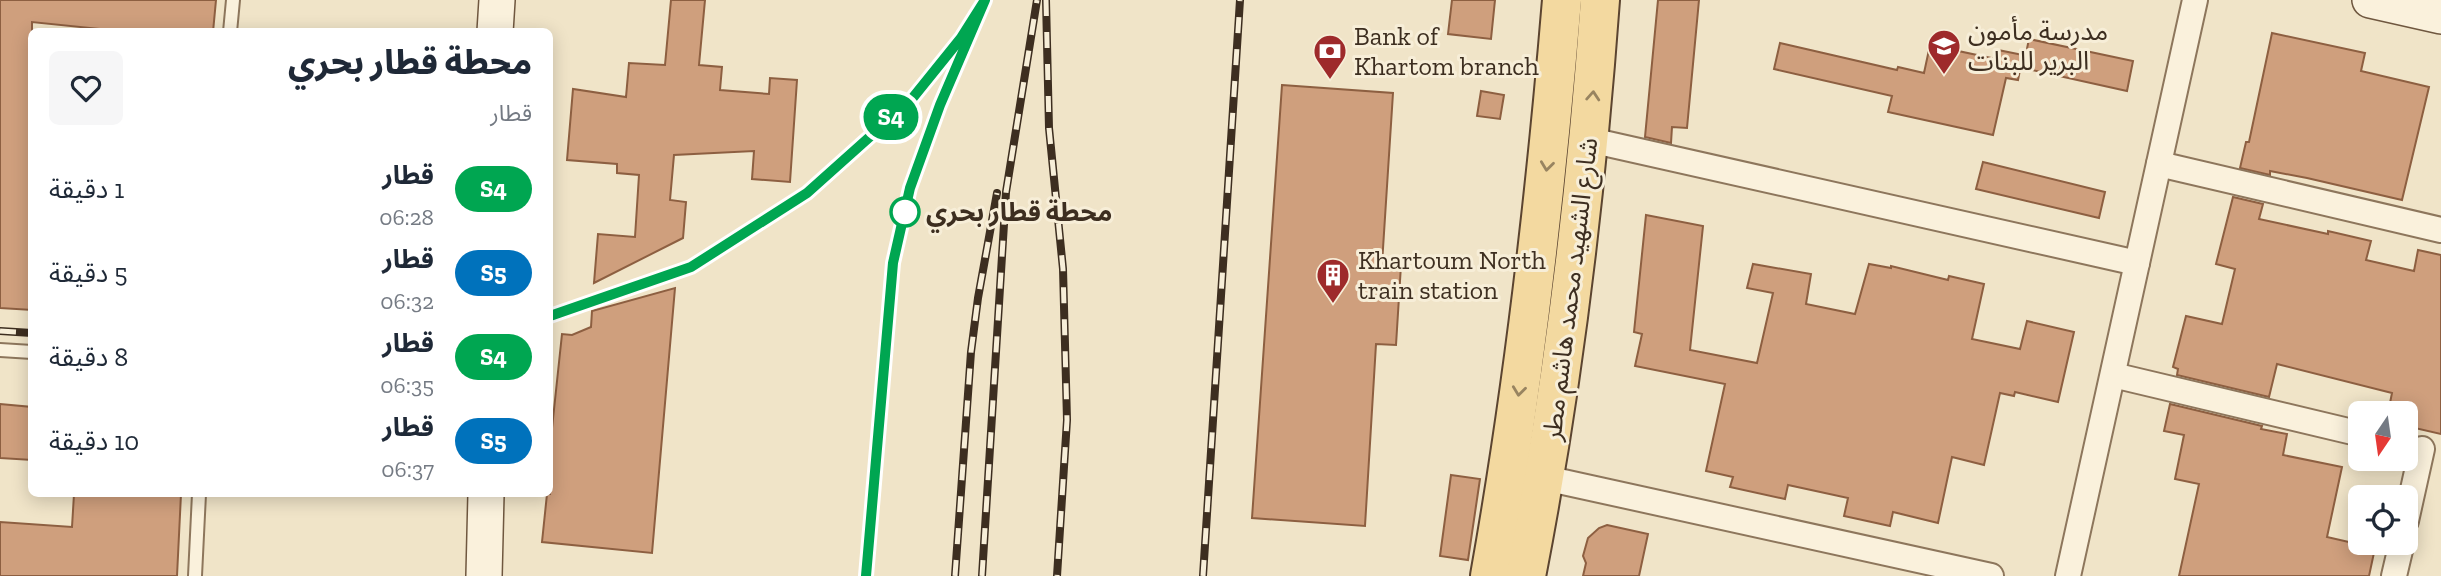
<!DOCTYPE html>
<html lang="ar">
<head>
<meta charset="utf-8">
<style>
	:root { --surface:#fff; --page:#f6f6f7; --text:#1f2937; --muted:#747a83 }
	body { margin:0; font-family:"Zilla Slab","Noto Sans Arabic",serif; background:var(--page); color:var(--text); direction:rtl; height:100vh; display:flex; flex-direction:column; font-size:26px; white-space:nowrap }
	* { box-sizing:border-box; margin:0 }
	p { font-size:23px; color:var(--muted) }
	.icon { flex:none; width:38px; height:38px; fill:none; stroke:currentColor; stroke-width:2; stroke-linecap:round; stroke-linejoin:round }
	.map { position:relative; flex:1; overflow:hidden; direction:ltr }
	.drawer { position:absolute; left:28px; top:28px; width:525px; height:469px; display:flex; flex-direction:column; background:var(--surface); border-radius:10px; box-shadow:0 4px 18px #0003; direction:rtl }
	.drawer>* { flex:none }
	.badge { padding:0 14px; border-radius:23px; font-size:24px; line-height:46px }
	.needle { width:46px; rotate:193deg }
	.fabs { position:absolute; left:2348px; top:401px; display:grid; gap:14px }
	.fabs a { display:grid; place-items:center; width:70px; height:70px; border-radius:10px; background:var(--surface); box-shadow:0 4px 18px #0003; font-size:35px }
	.map>.badge { position:absolute; translate:-50% -50%; box-shadow:0 0 0 4px #fff }
	.round { display:grid; place-items:center; flex:none; width:74px; height:74px; border-radius:10px; background:var(--page) }
	.head { display:flex; align-items:center; justify-content:space-between; height:119px; padding:0 21px }
	h1 { font-size:33px; font-weight:800; line-height:52px }
	ul { padding:0; list-style:none }
	li { display:flex; align-items:center; gap:21px; height:84px; padding:0 21px }
	li div { flex:1 }
	li b { display:block; font-size:26px }
	li em { font-style:normal }
	li .badge { min-width:77px; font-weight:700; text-align:center }
	.map>svg:first-child { display:block }
	.building { fill:#cf9f7d; stroke:#8d5f41; stroke-width:2 }
	.lines { fill:none; stroke-linecap:round; stroke-linejoin:round }
	.lane-casing { stroke:#8d765c; stroke-width:16 }
	.street-casing { stroke:#8d765c; stroke-width:28 }
	.secondary-casing { stroke:#6f573f; stroke-width:38 }
	.primary-casing { stroke:#5b4430; stroke-width:42 }
	.lane { stroke:#faf1dc; stroke-width:12 }
	.street { stroke:#faf1dc; stroke-width:24 }
	.secondary { stroke:#faf1dc; stroke-width:35 }
	.primary { stroke:#f3d9a0; stroke-width:38 }
	.rail-casing { stroke:#3d2e20; stroke-width:8 }
	.rail { stroke:#f7eed8; stroke-width:5; stroke-dasharray:16; stroke-linecap:butt }
	.oneway { stroke:#988460 }
	.line-casing { stroke:#fff; stroke-width:16 }
	.line { stroke:#00a651; stroke-width:10 }
	.stop-dot { fill:#fff; stroke:#00a651; stroke-width:3.5 }
	.labels { text-anchor:middle; stroke-width:6; stroke-linejoin:round; paint-order:stroke }
	.poi-label { font-size:26px; fill:#3d2e20; stroke:#f7eed8; text-anchor:start }
	.stop-label { font-size:26px; font-weight:bold; fill:#3d2e20; stroke:#f7eed8; text-anchor:start }
	.street-label { font-size:26px; fill:#3d2e20; stroke:#f7eed8 }
</style>
</head>
<body>
<div class="map">
<svg width="2441" height="576" viewBox="0 0 2441 576">
	<rect width="100%" height="100%" fill="#f0e4c8"/>
	<g class="building">
		<polygon points="0,0 216,0 213,32 129,32 32,22 32,310 0,308"/>
		<polygon points="671,0 705,0 699,65 722,67 720,90 769,94 770,78 797,80 790,182 752,179 754,151 674,155 670,200 686,202 683,238 594,283 598,234 635,237 639,175 617,173 617,164 567,160 573,89 626,97 629,63 665,65"/>
		<polygon points="1452,0 1495,0 1491,39 1448,34"/>
		<polygon points="1658,0 1699,0 1687,128 1672,127 1671,143 1645,137"/>
		<polygon points="2272,33 2365,53 2361,71 2429,87 2402,200 2307,178 2270,171 2270,175 2240,168 2246,142 2249,142"/>
		<polygon points="2029,39 2133,61 2127,91 2023,68"/>
		<polygon points="1780,43 1897,70 1898,67 1924,73 1930,45 1996,59 1998,50 2023,55 2018,80 2006,78 1993,135 1888,112 1892,96 1774,69"/>
		<polygon points="1282,85 1393,93 1382,264 1401,265 1396,345 1376,344 1365,526 1252,518"/>
		<polygon points="1481,91 1504,95 1500,119 1477,116"/>
		<polygon points="1983,162 2105,192 2099,218 1976,189"/>
		<polygon points="2233,197 2263,204 2259,219 2328,234 2328,231 2371,241 2366,260 2414,271 2418,250 2441,255 2441,434 2406,426 2406,413 2388,413 2392,393 2277,364 2269,397 2177,375 2178,369 2173,367 2186,316 2222,324 2235,269 2216,264"/>
		<polygon points="1646,215 1703,226 1690,350 1757,363 1773,293 1747,288 1753,264 1811,274 1806,304 1855,314 1869,264 1891,268 1891,266 1948,280 1949,276 1984,284 1972,339 2020,349 2027,321 2074,332 2058,402 2015,392 2014,396 2000,393 1984,465 1952,457 1938,523 1893,512 1890,526 1844,516 1848,498 1788,485 1785,499 1730,487 1733,477 1706,471 1725,384 1635,366 1642,334 1634,332"/>
		<polygon points="675,288 652,553 542,542 547,494 550,494 550,447 562,334 572,335 591,327 592,311"/>
		<polygon points="0,404 32,407 32,460 0,458"/>
		<polygon points="2170,404 2262,426 2261,429 2287,434 2283,455 2342,467 2327,537 2375,548 2369,576 2179,576 2199,484 2175,479 2184,435 2164,431"/>
		<polygon points="1451,475 1480,479 1468,560 1440,556"/>
		<polygon points="74,494 181,494 177,576 0,576 0,522 72,527"/>
		<polygon points="1607,525 1648,534 1639,576 1583,576 1586,563 1583,556 1588,538 1599,528"/>
	</g>
	<g class="lines">
		<defs>
			<g id="lane">
				<polyline points="230,32 233,0"/>
				<polyline points="0,350 32,352"/>
				<polyline points="195,576 199,494"/>
			</g>
			<g id="street">
				<polyline points="1590,140 2137,263"/>
				<polyline points="2159,164 2441,230"/>
				<polyline points="2113,375 2361,434"/>
				<polyline points="1545,478 1991,576"/>
				<polyline points="2406,521 2422,449"/>
				<polyline points="2068,576 2195,0"/>
				<polyline points="2394,576 2402,542"/>
			</g>
			<g id="secondary">
				<polyline points="2370,0 2441,16"/>
				<polyline points="495,32 497,0"/>
				<polyline points="484,576 486,494"/>
			</g>
			<g id="primary">
				<path d="M1490 576C1524 386 1546 193 1562 0"/>
				<path d="M1526 576C1563 386 1586 193 1600 0"/>
			</g>
		</defs>
		<use href="#lane" class="lane-casing"/>
		<use href="#street" class="street-casing"/>
		<use href="#secondary" class="secondary-casing"/>
		<use href="#primary" class="primary-casing"/>
		<use href="#lane" class="lane"/>
		<use href="#street" class="street"/>
		<use href="#secondary" class="secondary"/>
		<use href="#primary" class="primary"/>
		<defs>
			<g id="rail">
				<polyline points="1046,0 1049,128 1063,269 1067,420 1057,576"/>
				<polyline points="550,316 691,267 807,193 911,100 963,34"/>
				<polyline points="0,331 32,333"/>
				<polyline points="866,576 893,263 910,188 940,105 985,0"/>
				<polyline points="955,576 971,352 978,298 997,193"/>
				<polyline points="982,576 1006,192 1037,0"/>
				<polyline points="1203,576 1240,0"/>
			</g>
		</defs>
		<use href="#rail" class="rail-casing"/>
		<use href="#rail" class="rail"/>
	</g>
	<defs><path id="oneway-chevron" d="M-2-3.5L2.5 0L-2 3.5" fill="none" stroke-width="1.6" stroke-linecap="round" stroke-linejoin="round" transform="scale(1.75)"/></defs>
	<g class="oneway">
		<use href="#oneway-chevron" transform="translate(1593 96) rotate(-86)"/>
		<use href="#oneway-chevron" transform="translate(1547 166) rotate(97)"/>
		<use href="#oneway-chevron" transform="translate(1519 391) rotate(97)"/>
	</g>
	<g class="lines">
		<defs>
			<polyline id="line" points="550,316 691,267 807,193 911,100 961,38 985,0 940,105 910,188 893,263 866,576"/>
		</defs>
		<use href="#line" class="line-casing"/>
		<use href="#line" class="line"/>
	</g>
	<defs>
		<symbol id="school-pin" viewBox="-11 -11 22 30"><path d="M0 17L-7.5 6A9.5 9.5 0 1 1 7.5 6Z" fill="#9e2a2b" stroke="#f7eed8"/><path d="M0-5L7-2L0 1L-7-2ZM-4 1L0 2.5L4 1V4Q0 6-4 4Z" fill="#fff"/></symbol>
		<symbol id="bank-pin" viewBox="-11 -11 22 30"><path d="M0 17L-7.5 6A9.5 9.5 0 1 1 7.5 6Z" fill="#9e2a2b" stroke="#f7eed8"/><path d="M-6-4H6V4H-6ZM0-2.3a2.3 2.3 0 1 0 0 4.6a2.3 2.3 0 1 0 0-4.6Z" fill="#fff"/></symbol>
		<symbol id="building-pin" viewBox="-11 -11 22 30"><path d="M0 17L-7.5 6A9.5 9.5 0 1 1 7.5 6Z" fill="#9e2a2b" stroke="#f7eed8"/><path d="M-4-6H4V6H1V3H-1V6H-4ZM-2.5-4.3h1.7v1.8h-1.7ZM.8-4.3h1.7v1.8H.8ZM-2.5-1h1.7V.8h-1.7ZM.8-1h1.7V.8H.8Z" fill="#fff"/></symbol>
	</defs>
	<g fill-rule="evenodd">
		<use href="#school-pin" x="1925" y="27" width="38" height="52"/>
		<use href="#bank-pin" x="1311" y="32" width="38" height="52"/>
		<use href="#building-pin" x="1314" y="256" width="38" height="52"/>
	</g>
	<circle class="stop-dot" cx="905" cy="212" r="14"/>
	<g class="labels">
		<g class="poi-label">
			<text x="1968" y="40">مدرسة مأمون<tspan x="1968" dy="30">البرير للبنات</tspan></text>
			<text x="1354" y="45">Bank of<tspan x="1354" dy="30">Khartom branch</tspan></text>
			<text x="1358" y="269">Khartoum North<tspan x="1358" dy="30">train station</tspan></text>
		</g>
		<g class="stop-label">
			<text x="926" y="221">محطة قطار بحري</text>
		</g>
		<g class="street-label">
			<text transform="translate(1570 289) rotate(-83)" y="9">شارع الشهيد محمد هاشم مطر</text>
		</g>
	</g>
</svg>
<div class="fabs">
<a><svg class="needle" viewBox="-14 -14 28 28"><path d="M0-13l5 13h-10z" fill="#e53935"/><path d="M0 13l5-13h-10z" fill="#747a83"/></svg></a>
<a><svg class="icon" aria-label="locate" viewBox="0 0 24 24"><circle cx="12" cy="12" r="6"/><path d="M12 2v4M12 18v4M2 12h4M18 12h4"/></svg></a>
</div>
<b class="badge" style="left:891px;top:117px;background:#00a651;color:#fff">S4</b>
<section class="drawer">
<div class="head"><div><h1>محطة قطار بحري</h1><p>قطار</p></div><a class="round"><svg class="icon" aria-label="heart" viewBox="0 0 24 24"><path d="M12 20l-8-8c-3-5 5-10 8-4 3-6 11-1 8 4z"/></svg></a></div>
<ul>
<li><span class="badge" style="background:#00a651;color:#fff">S4</span><div><b>قطار</b><p>06:28</p></div><em>1 دقيقة</em></li>
<li><span class="badge" style="background:#0072bc;color:#fff">S5</span><div><b>قطار</b><p>06:32</p></div><em>5 دقيقة</em></li>
<li><span class="badge" style="background:#00a651;color:#fff">S4</span><div><b>قطار</b><p>06:35</p></div><em>8 دقيقة</em></li>
<li><span class="badge" style="background:#0072bc;color:#fff">S5</span><div><b>قطار</b><p>06:37</p></div><em>10 دقيقة</em></li>
</ul>
</section>
</div>
</body>
</html>
